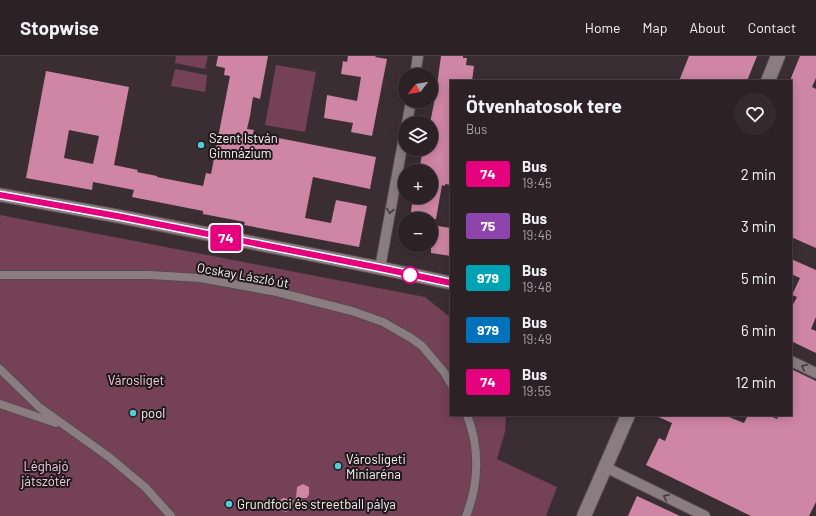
<!DOCTYPE html>
<html lang="en">
<head>
<meta charset="utf-8">
<style>
	:root { --surface:#2c2226; --page:#342a2e; --text:#f1f3f6; --muted:#a6a4a7; --line:#483f43 }
	body { margin:0; font-family:Barlow,sans-serif; background:var(--page); color:var(--text); height:100vh; display:flex; flex-direction:column; font-size:15px; white-space:nowrap }
	* { box-sizing:border-box; margin:0 }
	p { font-size:13px; color:var(--muted) }
	.icon { flex:none; width:22px; height:22px; fill:none; stroke:currentColor; stroke-width:2; stroke-linecap:round; stroke-linejoin:round }
	.map { position:relative; flex:1; overflow:hidden }
	.drawer { position:absolute; left:450px; top:24px; width:342px; height:336px; display:flex; flex-direction:column; background:var(--surface); border-radius:0px; box-shadow:0 2px 10px #0003,0 0 0 1px var(--line) }
	.drawer>* { flex:none }
	.badge { padding:0 8px; border-radius:3px; font-size:14px; line-height:26px }
	.needle { width:26px; rotate:239deg }
	.tools { position:absolute; left:398px; top:12px; display:grid; gap:8px }
	.tools a { display:grid; place-items:center; width:40px; height:40px; border-radius:50%; background:var(--surface); box-shadow:0 2px 10px #0003,0 0 0 1px var(--line); font-size:20px }
	.map>.badge { position:absolute; translate:-50% -50%; box-shadow:0 0 0 2px #fff }
	.round { display:grid; place-items:center; flex:none; width:42px; height:42px; border-radius:21px; background:var(--page) }
	.head { display:flex; align-items:center; justify-content:space-between; height:68px; padding:0 16px }
	h1 { font-size:19px; font-weight:700; line-height:30px }
	ul { padding:0; list-style:none }
	li { display:flex; align-items:center; gap:12px; height:52px; padding:0 16px }
	li div { flex:1 }
	li b { display:block; font-size:15px }
	li em { font-style:normal }
	li .badge { min-width:44px; font-weight:700; text-align:center }
	header { display:flex; align-items:center; gap:24px; box-sizing:border-box; height:56px; padding:0 20px; background:var(--surface); border-bottom:1px solid var(--line) }
	header strong { font-size:19px }
	nav { display:flex; gap:22px; margin-inline-start:auto; font-size:14px }
	.map>svg:first-child { display:block }
	.green { fill:#744157 }
	.building { fill:#cf85a4; fill-rule:evenodd }
	.lines { fill:none; stroke-linecap:round; stroke-linejoin:round }
	.pedestrian-casing { stroke:#554b4f; stroke-width:10 }
	.minor-casing { stroke:#554b4f; stroke-width:12 }
	.tertiary-casing { stroke:#554b4f; stroke-width:15 }
	.secondary-casing { stroke:#554b4f; stroke-width:16 }
	.pedestrian { stroke:#8a7c81; stroke-width:8 }
	.minor { stroke:#8a7c81; stroke-width:10 }
	.tertiary { stroke:#8a7c81; stroke-width:13 }
	.secondary { stroke:#8a7c81; stroke-width:14 }
	.oneway { stroke:#443b3e }
	.line-casing { stroke:#fff; stroke-width:9 }
	.line { stroke:#e6007e; stroke-width:6 }
	.poi-dot { fill:#52ccd6; stroke:#1e181a; stroke-width:1.5 }
	.stop-dot { fill:#fff; stroke:#e6007e; stroke-width:2 }
	.labels { text-anchor:middle; stroke-width:4; stroke-linejoin:round; paint-order:stroke }
	.poi-label { font-size:13px; fill:#fbf2f5; stroke:#1e181a; text-anchor:start }
	.street-label { font-size:13px; fill:#fbf2f5; stroke:#1e181a }
	.park-label { font-size:13px; fill:#f7cddd; stroke:#1e181a }
</style>
</head>
<body>
<header>
<strong>Stopwise</strong>
<nav><a>Home</a><a>Map</a><a>About</a><a>Contact</a></nav>
</header>
<div class="map">
<svg width="816" height="460" viewBox="0 0 816 460">
	<rect width="100%" height="100%" fill="#3a2e33"/>
	<g class="green">
		<polygon points="176,0 208,0 205,13 175,7"/>
		<polygon points="276,9 316,16 305,76 265,69"/>
		<polygon points="175,13 207,19 205,36 171,30"/>
		<polygon points="0,159 425,241 451,262 451,359 506,359 505,376 497,403 557,431 546,460 0,460"/>
	</g>
	<g class="building">
		<path d="M218 0H268L260 43 253 41 250 60 247 73 254 74 253 77 376 101 370 133 313 121 305 162 331 167 336 144 367 150 359 191 244 169 245 166 203 158V155L132 141 134 134 93 126 92 134 26 122 46 15 129 31 114 109 138 114 137 116 157 120V121L203 130 206 117 211 118 230 20 224 19 225 12 216 10ZM69 74 99 80 93 108 64 102Z"/>
		<polygon points="348,0 376,0 375,1 387,3 372,80 351,76 353,67 324,62 327,39 357,45 361,21 341,18 343,5 347,6"/>
		<polygon points="441,0 463,0 463,2 467,2 466,9 474,10 472,25 451,25 451,129 445,128 445,130 442,129 436,163 410,163 413,141 431,141 431,115 419,115 423,93 431,93 431,67 430,67 436,37"/>
		<polygon points="689,0 757,0 747,25 679,25"/>
		<polygon points="800,0 816,0 816,22 812,31 816,33 816,192 791,181 791,22"/>
		<polygon points="431,169 451,172 451,200 431,197"/>
		<polygon points="791,203 816,214 816,261 811,273 816,275 816,297 791,285 791,252 797,241 792,239 800,222 791,218"/>
		<polygon points="791,313 816,325 816,446 809,460 751,460 646,409 659,382 665,385 672,367 654,359 724,359 744,367 748,359 768,359 777,363 779,359 791,359"/>
		<polygon points="303,428 309,431 309,438 307,442 296,442 297,431"/>
		<polygon points="637,440 680,460 628,460"/>
		<polygon points="283,442 294,444 291,454 285,456 279,452 279,445"/>
	</g>
	<g class="lines">
		<defs>
			<g id="pedestrian">
				<polyline points="0,219 150,219 200,222 277,236 352,255 383,266 411,282 422,290 444,316 451,328"/>
				<polyline points="0,313 39,351 109,401 145,431 171,460"/>
				<polyline points="0,348 56,367"/>
				<path d="M466 460C479 428 480 392 467 359"/>
			</g>
			<g id="minor">
				<polyline points="415,19 418,0"/>
				<polyline points="407,67 411,45"/>
				<polyline points="380,212 405,75"/>
				<polyline points="791,305 816,317"/>
				<polyline points="605,411 705,460"/>
			</g>
			<polyline id="tertiary" points="0,139 117,160 380,212 451,227"/>
			<g id="secondary">
				<polyline points="768,25 778,0"/>
				<polyline points="584,460 628,359"/>
			</g>
		</defs>
		<use href="#pedestrian" class="pedestrian-casing"/>
		<use href="#minor" class="minor-casing"/>
		<use href="#tertiary" class="tertiary-casing"/>
		<use href="#secondary" class="secondary-casing"/>
		<use href="#pedestrian" class="pedestrian"/>
		<use href="#minor" class="minor"/>
		<use href="#tertiary" class="tertiary"/>
		<use href="#secondary" class="secondary"/>
	</g>
	<defs><path id="oneway-chevron" d="M-2-3.5L2.5 0L-2 3.5" fill="none" stroke-width="1.6" stroke-linecap="round" stroke-linejoin="round"/></defs>
	<g class="oneway">
		<use href="#oneway-chevron" transform="translate(390 155) rotate(100)"/>
		<use href="#oneway-chevron" transform="translate(804 311) rotate(-154)"/>
		<use href="#oneway-chevron" transform="translate(666 441) rotate(-154)"/>
	</g>
	<g class="lines">
		<defs>
			<polyline id="line" points="0,139 117,160 380,212 451,227"/>
		</defs>
		<use href="#line" class="line-casing"/>
		<use href="#line" class="line"/>
	</g>
	<g class="poi-dot">
		<circle cx="201" cy="89" r="4"/>
		<circle cx="133" cy="357" r="4"/>
		<circle cx="338" cy="410" r="4"/>
		<circle cx="229" cy="448" r="4"/>
	</g>
	<circle class="stop-dot" cx="410" cy="219" r="8"/>
	<g class="labels">
		<g class="poi-label">
			<text x="209" y="87">Szent István<tspan x="209" dy="15">Gimnázium</tspan></text>
			<text x="141" y="362">pool</text>
			<text x="346" y="408">Városligeti<tspan x="346" dy="15">Miniaréna</tspan></text>
			<text x="237" y="453">Grundfoci és streetball pálya</text>
		</g>
		<g class="street-label">
			<text transform="translate(243 219) rotate(10)" y="5">Ocskay László út</text>
		</g>
		<g class="park-label">
			<text x="136" y="329">Városliget</text>
			<text x="46" y="415">Léghajó<tspan x="46" dy="15">játszótér</tspan></text>
		</g>
	</g>
</svg>
<div class="tools">
<a><svg class="needle" viewBox="-14 -14 28 28"><path d="M0-13l5 13h-10z" fill="#e53935"/><path d="M0 13l5-13h-10z" fill="#a6a4a7"/></svg></a>
<a><svg class="icon" aria-label="layers" viewBox="0 0 24 24"><path d="M12 4l9 5-9 5-9-5zM3 14l9 5 9-5"/></svg></a>
<a>+</a>
<a>−</a>
</div>
<b class="badge" style="left:226px;top:182px;background:#e6007e;color:#fff">74</b>
<section class="drawer">
<div class="head"><div><h1>Ötvenhatosok tere</h1><p>Bus</p></div><a class="round"><svg class="icon" aria-label="heart" viewBox="0 0 24 24"><path d="M12 20l-8-8c-3-5 5-10 8-4 3-6 11-1 8 4z"/></svg></a></div>
<ul>
<li><span class="badge" style="background:#e6007e;color:#fff">74</span><div><b>Bus</b><p>19:45</p></div><em>2 min</em></li>
<li><span class="badge" style="background:#8e44ad;color:#fff">75</span><div><b>Bus</b><p>19:46</p></div><em>3 min</em></li>
<li><span class="badge" style="background:#00a3b4;color:#fff">979</span><div><b>Bus</b><p>19:48</p></div><em>5 min</em></li>
<li><span class="badge" style="background:#0072bc;color:#fff">979</span><div><b>Bus</b><p>19:49</p></div><em>6 min</em></li>
<li><span class="badge" style="background:#e6007e;color:#fff">74</span><div><b>Bus</b><p>19:55</p></div><em>12 min</em></li>
</ul>
</section>
</div>
</body>
</html>
